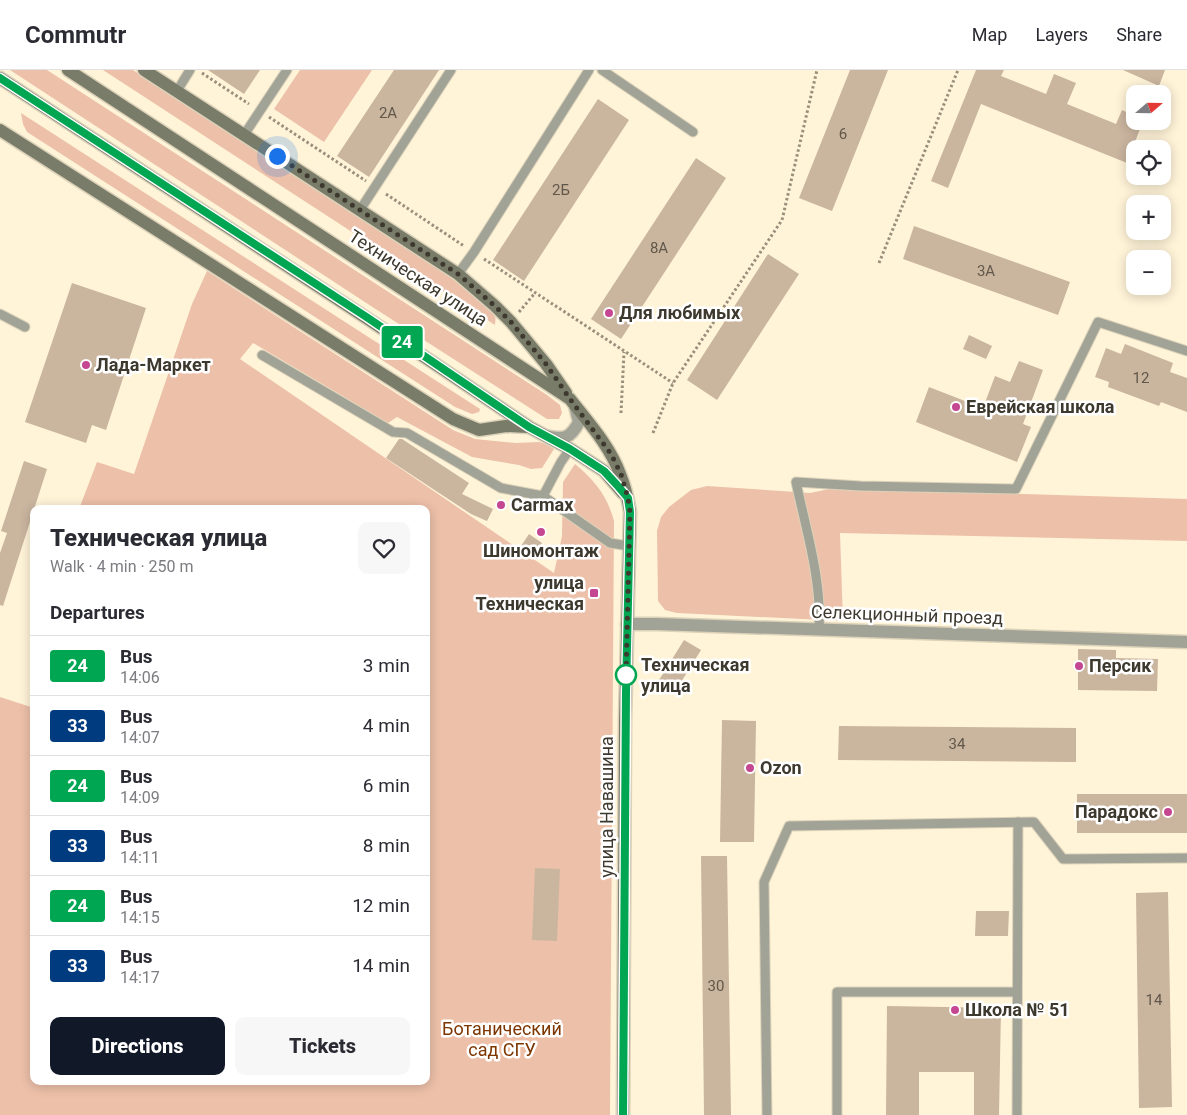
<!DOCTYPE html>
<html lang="en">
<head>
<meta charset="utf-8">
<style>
	:root { --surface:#fff; --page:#f7f7f7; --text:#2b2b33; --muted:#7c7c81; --line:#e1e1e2; --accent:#111827 }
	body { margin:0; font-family:Roboto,sans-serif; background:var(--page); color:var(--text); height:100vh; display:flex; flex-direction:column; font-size:19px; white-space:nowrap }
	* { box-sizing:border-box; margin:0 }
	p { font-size:16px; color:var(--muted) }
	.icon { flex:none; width:28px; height:28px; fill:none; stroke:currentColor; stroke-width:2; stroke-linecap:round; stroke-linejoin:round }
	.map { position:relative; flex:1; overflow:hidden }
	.details { position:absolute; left:30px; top:435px; width:400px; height:580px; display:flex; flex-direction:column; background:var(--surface); border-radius:10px; box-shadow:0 2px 12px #0003 }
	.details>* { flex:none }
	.badge { padding:0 10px; border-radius:4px; font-size:18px; line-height:32px }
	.needle { width:32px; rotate:70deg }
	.fabs { position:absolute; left:1126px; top:15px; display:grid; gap:10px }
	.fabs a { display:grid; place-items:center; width:45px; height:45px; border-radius:10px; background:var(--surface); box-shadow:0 2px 12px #0003; font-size:25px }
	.you { position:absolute; width:25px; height:25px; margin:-12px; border:4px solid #fff; border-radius:50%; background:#1a73e8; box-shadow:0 0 0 8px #1a73e833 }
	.map>.badge { position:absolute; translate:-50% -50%; box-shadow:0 0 0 2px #fff }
	h2 { padding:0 20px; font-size:19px; line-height:45px }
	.round { display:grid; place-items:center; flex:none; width:52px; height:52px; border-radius:10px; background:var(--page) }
	.summary { display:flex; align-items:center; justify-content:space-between; height:85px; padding:0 20px }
	h1 { font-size:24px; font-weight:800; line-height:38px }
	.primary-button { display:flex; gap:10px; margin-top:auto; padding:10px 20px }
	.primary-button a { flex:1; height:58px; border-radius:10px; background:var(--accent); color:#fff; font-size:20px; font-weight:800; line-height:58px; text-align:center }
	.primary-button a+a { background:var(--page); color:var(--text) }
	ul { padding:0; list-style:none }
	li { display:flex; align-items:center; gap:15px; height:60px; padding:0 20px; border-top:1px solid var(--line) }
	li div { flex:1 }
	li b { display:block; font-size:19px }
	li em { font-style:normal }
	li .badge { min-width:55px; font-weight:700; text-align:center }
	header { display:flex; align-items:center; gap:30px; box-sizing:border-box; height:70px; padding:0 25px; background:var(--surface); border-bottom:1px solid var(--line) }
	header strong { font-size:24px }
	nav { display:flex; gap:28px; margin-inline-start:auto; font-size:18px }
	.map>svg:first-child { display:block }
	.green { fill:#edc0a9 }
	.building { fill:#cab59f }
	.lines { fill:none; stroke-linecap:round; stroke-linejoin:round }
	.service-casing { stroke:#dcd2b9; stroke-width:11 }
	.minor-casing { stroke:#dcd2b9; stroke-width:15 }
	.secondary-casing { stroke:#dcd2b9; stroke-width:15 }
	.path { stroke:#98907d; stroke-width:3; stroke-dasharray:2.5 2.5; stroke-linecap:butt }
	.service { stroke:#a2a397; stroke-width:9 }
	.minor { stroke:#a2a397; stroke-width:12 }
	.secondary { stroke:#7a7c6a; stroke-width:12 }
	.line-casing { stroke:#fff; stroke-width:11 }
	.line { stroke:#00a651; stroke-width:8 }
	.walk { stroke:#3e392e; stroke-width:5; stroke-dasharray:0 9 }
	.poi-dot { fill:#c54691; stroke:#fff; stroke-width:2 }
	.stop-dot { fill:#fff; stroke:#00a651; stroke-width:2.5 }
	.labels { text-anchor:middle; stroke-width:5; stroke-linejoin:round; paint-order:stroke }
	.number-label { font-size:15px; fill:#61584a }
	.street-label { font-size:18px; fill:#3e392e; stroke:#fff }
	.poi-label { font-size:18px; font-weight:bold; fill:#3e392e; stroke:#fff; text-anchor:start }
	.stop-label { font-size:18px; font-weight:bold; fill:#3e392e; stroke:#fff; text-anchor:start }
	.park-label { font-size:18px; fill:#7d3600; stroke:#fff }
</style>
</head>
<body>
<header>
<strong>Commutr</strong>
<nav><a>Map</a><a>Layers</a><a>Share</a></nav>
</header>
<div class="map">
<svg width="1187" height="1045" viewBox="0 0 1187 1045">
	<rect width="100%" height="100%" fill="#fff4d8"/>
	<g class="green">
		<polygon points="10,0 47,0 547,325 560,335 562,343 559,349 547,349 374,238"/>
		<path d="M103 0H133L453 209C465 218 490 232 495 247 496 249 495 252 495 255Z"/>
		<polygon points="300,0 372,0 324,72 274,39"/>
		<polygon points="21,43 480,339 479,342 472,344 455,337 27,62 23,54"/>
		<path d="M207 201 453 360 475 369 516 373 539 372 546 374 554 379 542 398 531 399 519 395 472 387 397 347 388 353 253 273 240 289 554 503 562 466 563 412 575 394C595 411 607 425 614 451L610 1045H0V627L34 638V1011H426V439H79L97 392 134 404 192 234Z"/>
		<polygon points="707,416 810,423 834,418 1187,429 1187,471 840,463 843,551 677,543 665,540 658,531 657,461 661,447 669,437 691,420"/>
	</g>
	<g class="building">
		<polygon points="208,0 260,0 244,24"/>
		<polygon points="394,0 439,0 369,107 337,86"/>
		<polygon points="850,0 888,0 832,141 799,128"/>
		<polygon points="976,0 1004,0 1001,6 1046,24 1054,4 1076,13 1067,34 1116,54 1122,40 1135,46 1135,51 1143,51 1127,93 981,34 948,118 931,111"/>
		<polygon points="1123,0 1165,0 1159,16"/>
		<polygon points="598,29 629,50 524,211 493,190"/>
		<polygon points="696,88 726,108 621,269 591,249"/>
		<polygon points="914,156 1070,212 1058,245 903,189"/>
		<polygon points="768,184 799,204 717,330 687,310"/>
		<polygon points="72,213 146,238 106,360 92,355 86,373 25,352"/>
		<polygon points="969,265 992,276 986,289 963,279"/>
		<polygon points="1125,274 1173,293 1170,302 1187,308 1187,342 1161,332 1159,336 1108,317 1109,312 1095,307 1106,278 1121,284"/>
		<polygon points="1019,291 1043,300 1023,354 1031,357 1017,392 916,352 929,317 983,338 995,306 1010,312"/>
		<polygon points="399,369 402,369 469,413 462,424 493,439 487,451 471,444 386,388"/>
		<polygon points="24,391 47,399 3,536 0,535 0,483 7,463 1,461"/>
		<polygon points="529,464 542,473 534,485 521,476"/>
		<polygon points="684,570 701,580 676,620 659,610"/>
		<polygon points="1078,579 1116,580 1116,588 1158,589 1157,621 1078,620"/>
		<polygon points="722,650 756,651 754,772 720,772"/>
		<polygon points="839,656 1076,658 1076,692 838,690"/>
		<rect x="1077" y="724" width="110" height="39"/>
		<polygon points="701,786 727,786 731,1045 704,1045"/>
		<polygon points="535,798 560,799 557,871 532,870"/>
		<polygon points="1168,822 1172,1037 1139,1038 1136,823"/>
		<polygon points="976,841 1009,841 1008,866 975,866"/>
		<polygon points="887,936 1001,938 999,1045 974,1045 974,1002 919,1002 919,1045 886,1045"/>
	</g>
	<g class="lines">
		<defs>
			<g id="service">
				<polyline points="602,0 693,62"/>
				<polyline points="177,21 190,0"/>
				<polyline points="244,65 287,0"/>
				<polyline points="360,140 451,0"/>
				<polyline points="458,204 474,182 589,0"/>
				<polyline points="0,244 25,257"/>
				<polyline points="262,285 393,362 407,363 501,418 543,426 561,392 570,379"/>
				<polyline points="543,426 610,473 629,476"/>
				<path d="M819 560C822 510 806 460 796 412L860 416 1016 419 1098 252 1187 281"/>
				<polyline points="767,1045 764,812 789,756 1034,752 1063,789 1187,788"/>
				<polyline points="837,1045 837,922 1017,922"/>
				<polyline points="1017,1045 1018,752"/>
			</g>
			<g id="minor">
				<path d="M546 366C564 370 570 369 579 352L575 336"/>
				<polyline points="627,554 657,554 1187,572"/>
			</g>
			<g id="secondary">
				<path d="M68 0 570 329C588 352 610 376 620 404 625 416 628 429 630 442L625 652 623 1045"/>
				<polyline points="144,0 458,204 495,236 511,252 546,294 566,323"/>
				<polyline points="0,8 368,249 529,357 570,379 604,401 623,423"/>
				<polyline points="0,60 453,349 479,360 506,356 528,357"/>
			</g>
		</defs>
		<use href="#service" class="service-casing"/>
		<use href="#minor" class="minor-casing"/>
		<use href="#secondary" class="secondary-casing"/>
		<g class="path">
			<polyline points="202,3 249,34"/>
			<polyline points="269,47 366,111"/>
			<polyline points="386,124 464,176"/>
			<polyline points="484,189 673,313"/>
			<polyline points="879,193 958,0"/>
			<polyline points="519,242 535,223"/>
			<polyline points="621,343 624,282"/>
			<polyline points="653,363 673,313 782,150 817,0"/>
		</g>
		<use href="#service" class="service"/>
		<use href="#minor" class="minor"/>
		<use href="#secondary" class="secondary"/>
	</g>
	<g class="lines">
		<defs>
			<polyline id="line" points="0,8 368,248 529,357 570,379 604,401 617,415 628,428 630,442 626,622 623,1045"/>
		</defs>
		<use href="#line" class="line-casing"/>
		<use href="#line" class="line"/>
		<polyline class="walk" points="277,86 458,204 495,236 511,252 546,294 570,329 611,384 621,404 628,428 630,442 626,606 626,605"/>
	</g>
	<g class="poi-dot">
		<circle cx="609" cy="243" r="5"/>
		<circle cx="86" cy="295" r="5"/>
		<circle cx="956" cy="337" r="5"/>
		<circle cx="501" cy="435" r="5"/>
		<circle cx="541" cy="462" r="5"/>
		<rect x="589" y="518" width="10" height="10" rx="2.5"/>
		<circle cx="1079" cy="596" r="5"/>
		<circle cx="750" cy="698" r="5"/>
		<circle cx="1168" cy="742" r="5"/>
		<circle cx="955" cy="940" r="5"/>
	</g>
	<circle class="stop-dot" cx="626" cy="605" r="10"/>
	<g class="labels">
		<g class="number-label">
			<text x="388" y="48">2А</text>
			<text x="843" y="69">6</text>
			<text x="561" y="125">2Б</text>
			<text x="659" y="183">8А</text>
			<text x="986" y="206">3А</text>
			<text x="1141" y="313">12</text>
			<text x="957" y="679">34</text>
			<text x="716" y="921">30</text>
			<text x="1154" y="935">14</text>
		</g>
		<g class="street-label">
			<text transform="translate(418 208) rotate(33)" y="6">Техническая улица</text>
			<text transform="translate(907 545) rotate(2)" y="6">Селекционный проезд</text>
			<text transform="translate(607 737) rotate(-90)" y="6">улица Навашина</text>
		</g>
		<g class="poi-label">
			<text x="619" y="249">Для любимых</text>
			<text x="96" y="301">Лада-Маркет</text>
			<text x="966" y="343">Еврейская школа</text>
			<text x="511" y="441">Carmax</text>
			<text x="541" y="487" text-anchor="middle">Шиномонтаж</text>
			<text x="584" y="519" text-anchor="end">улица<tspan x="584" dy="21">Техническая</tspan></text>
			<text x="1089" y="602">Персик</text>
			<text x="760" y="704">Ozon</text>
			<text x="1158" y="748" text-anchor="end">Парадокс</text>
			<text x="965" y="946">Школа № 51</text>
		</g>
		<g class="stop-label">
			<text x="641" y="601">Техническая<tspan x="641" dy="21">улица</tspan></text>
		</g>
		<g class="park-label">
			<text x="502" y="965">Ботанический<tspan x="502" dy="21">сад СГУ</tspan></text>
		</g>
	</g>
</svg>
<div class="fabs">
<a><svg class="needle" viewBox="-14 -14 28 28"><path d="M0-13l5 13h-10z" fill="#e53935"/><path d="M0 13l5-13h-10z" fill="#7c7c81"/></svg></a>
<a><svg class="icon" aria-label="locate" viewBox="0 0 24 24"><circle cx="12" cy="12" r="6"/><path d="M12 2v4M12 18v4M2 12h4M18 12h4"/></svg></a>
<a>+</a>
<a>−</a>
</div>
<div class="you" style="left:277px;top:86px"></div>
<b class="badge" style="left:402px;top:272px;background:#00a651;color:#fff">24</b>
<section class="details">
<div class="summary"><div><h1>Техническая улица</h1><p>Walk · 4 min · 250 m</p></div><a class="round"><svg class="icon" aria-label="heart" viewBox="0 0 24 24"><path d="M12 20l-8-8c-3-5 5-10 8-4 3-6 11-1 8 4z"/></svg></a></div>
<h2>Departures</h2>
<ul>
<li><span class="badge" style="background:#00a651;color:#fff">24</span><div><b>Bus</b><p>14:06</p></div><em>3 min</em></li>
<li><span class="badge" style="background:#003b80;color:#fff">33</span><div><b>Bus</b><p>14:07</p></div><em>4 min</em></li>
<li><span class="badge" style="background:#00a651;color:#fff">24</span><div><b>Bus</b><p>14:09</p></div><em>6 min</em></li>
<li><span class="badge" style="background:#003b80;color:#fff">33</span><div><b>Bus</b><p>14:11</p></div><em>8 min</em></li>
<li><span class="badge" style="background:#00a651;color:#fff">24</span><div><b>Bus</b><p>14:15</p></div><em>12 min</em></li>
<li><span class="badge" style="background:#003b80;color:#fff">33</span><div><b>Bus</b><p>14:17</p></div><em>14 min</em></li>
</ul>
<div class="primary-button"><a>Directions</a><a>Tickets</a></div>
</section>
</div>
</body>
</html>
